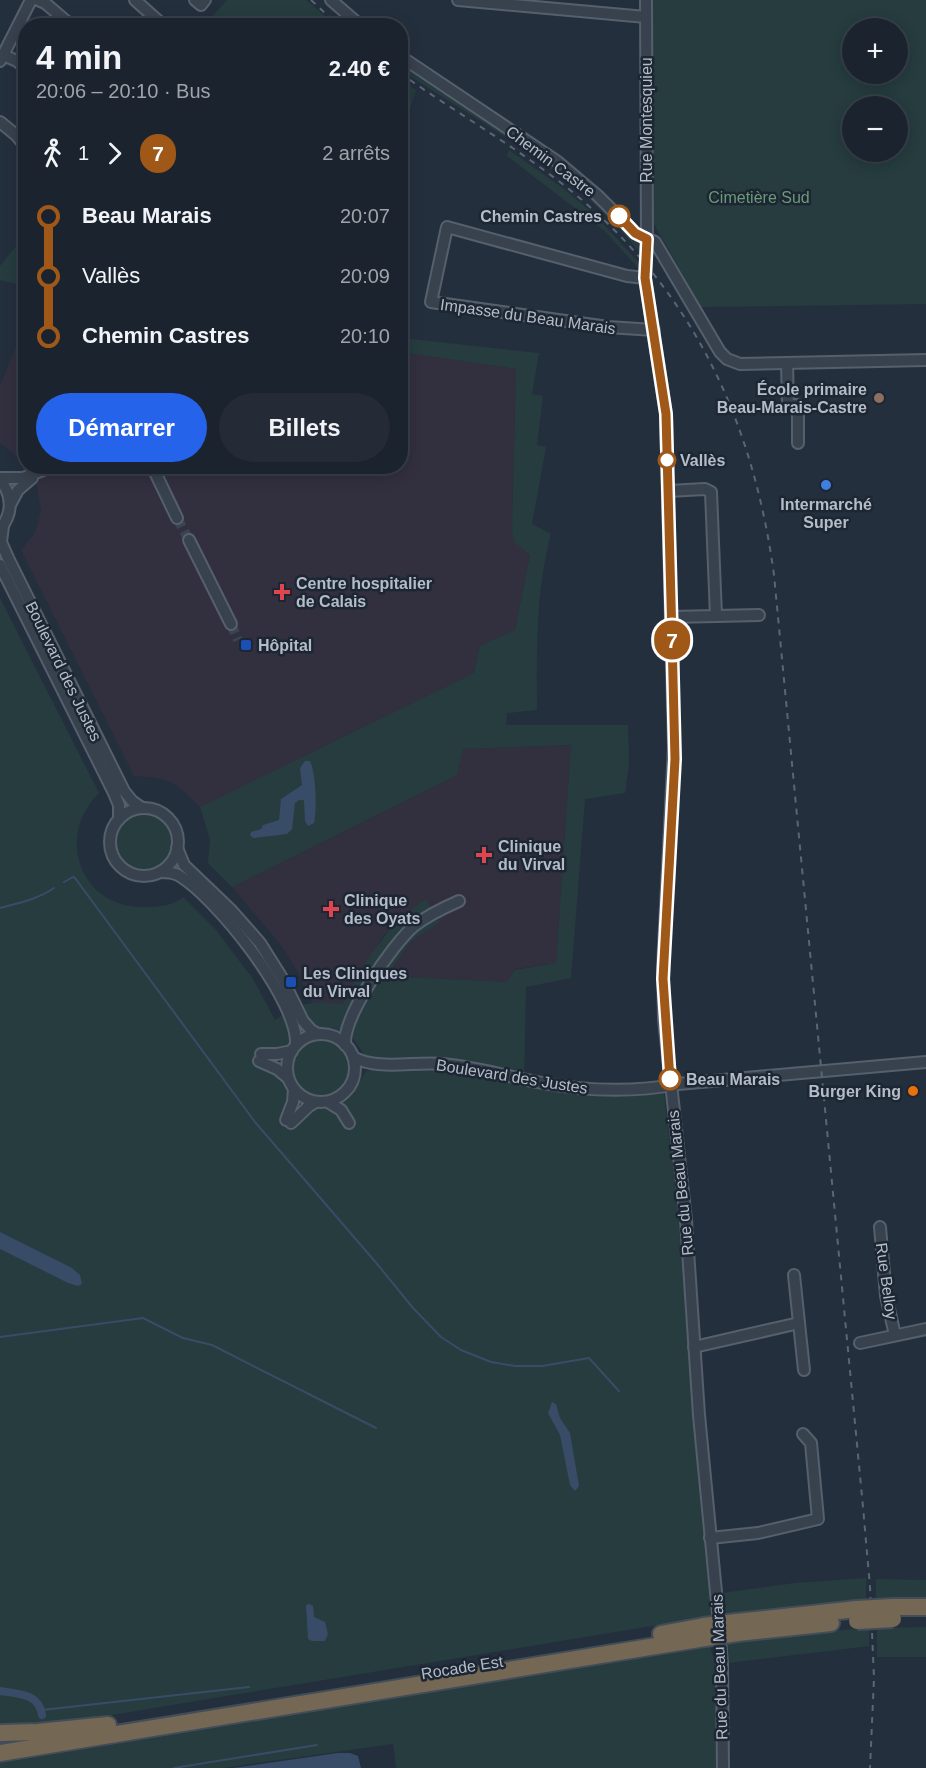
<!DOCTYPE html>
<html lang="fr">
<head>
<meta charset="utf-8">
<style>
	:root { --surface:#1b232e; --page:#242b36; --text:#f1f3f6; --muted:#a0a4aa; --line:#39404a; --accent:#2563eb }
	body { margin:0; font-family:Arial,sans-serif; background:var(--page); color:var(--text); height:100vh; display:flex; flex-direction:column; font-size:22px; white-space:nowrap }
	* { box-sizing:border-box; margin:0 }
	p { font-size:20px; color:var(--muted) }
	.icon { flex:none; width:33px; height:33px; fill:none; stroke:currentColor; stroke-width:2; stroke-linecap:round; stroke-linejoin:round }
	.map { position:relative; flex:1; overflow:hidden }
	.sheet { position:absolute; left:18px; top:18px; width:390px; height:456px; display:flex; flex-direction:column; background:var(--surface); border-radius:24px; box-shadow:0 3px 15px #0003,0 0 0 2px var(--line) }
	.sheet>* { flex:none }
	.badge { padding:0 12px; border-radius:20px; font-size:21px; line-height:39px }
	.tools { position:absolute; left:842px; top:18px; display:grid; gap:12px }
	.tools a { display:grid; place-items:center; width:66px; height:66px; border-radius:50%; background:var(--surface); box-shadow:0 3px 15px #0003,0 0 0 2px var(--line); font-size:30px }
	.map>.badge { position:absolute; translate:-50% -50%; box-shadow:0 0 0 3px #fff }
	.legs { display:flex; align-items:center; gap:9px; height:66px; padding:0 18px; font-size:20px }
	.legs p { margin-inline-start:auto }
	.summary { display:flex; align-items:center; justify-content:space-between; height:102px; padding:0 18px }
	h1 { font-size:33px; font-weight:600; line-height:45px }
	.primary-button { display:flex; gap:12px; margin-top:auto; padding:12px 18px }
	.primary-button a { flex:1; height:69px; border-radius:36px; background:var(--accent); color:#fff; font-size:24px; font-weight:600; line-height:69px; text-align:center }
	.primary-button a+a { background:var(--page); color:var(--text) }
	ul { padding:0 18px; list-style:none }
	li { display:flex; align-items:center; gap:21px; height:60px; font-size:22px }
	li i { display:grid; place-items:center; width:9px; height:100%; margin:0 8px; background:currentColor }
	li i::after { content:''; width:15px; height:15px; margin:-8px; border:4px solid; border-radius:50%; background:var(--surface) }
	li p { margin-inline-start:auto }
	li:first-child i { background:linear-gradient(#0000 50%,currentColor 0) }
	li:last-child i { background:linear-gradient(currentColor 50%,#0000 0) }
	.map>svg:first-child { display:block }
	.medical { fill:#32303f }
	.green { fill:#263c3f; fill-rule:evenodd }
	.water { fill:#394c67 }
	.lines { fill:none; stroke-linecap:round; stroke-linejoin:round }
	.stream { stroke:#394c67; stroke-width:2 }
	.canal { stroke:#394c67; stroke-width:8 }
	.minor-tunnel { stroke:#3a4453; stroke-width:10; stroke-dasharray:10 5; stroke-linecap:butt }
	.minor-casing { stroke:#565f6c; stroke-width:14 }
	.highway-casing { stroke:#434c59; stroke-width:20 }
	.minor { stroke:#38414e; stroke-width:10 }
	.highway { stroke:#746855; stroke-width:16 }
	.rail { stroke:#5a6575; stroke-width:2; stroke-dasharray:6 6; stroke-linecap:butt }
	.highway-bridge-casing { stroke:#434c59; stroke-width:20; stroke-linecap:butt }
	.highway-bridge { stroke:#746855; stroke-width:16 }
	.line-1-casing { stroke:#fff; stroke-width:14 }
	.line-1 { stroke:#9f5818; stroke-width:9 }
	.stop-1-dot { fill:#fff; stroke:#9f5818; stroke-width:3 }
	.education-dot { fill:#8d6e63; stroke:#1d2633; stroke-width:2 }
	.shop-dot { fill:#3f7fe0; stroke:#1d2633; stroke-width:2 }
	.health-dot { fill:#e0444e; stroke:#1d2633; stroke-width:2 }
	.transit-dot { fill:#1a4fb4; stroke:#1d2633; stroke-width:2 }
	.food-dot { fill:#e8710a; stroke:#1d2633; stroke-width:2 }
	.labels { text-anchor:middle; stroke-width:5; stroke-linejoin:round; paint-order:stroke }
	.street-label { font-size:16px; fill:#b4bcc9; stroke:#1d2633 }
	.park-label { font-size:16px; fill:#6b9a76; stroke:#1d2633 }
	.stop-label { font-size:16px; font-weight:bold; fill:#b4bcc9; stroke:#1d2633; text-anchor:start }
	.poi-label { font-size:16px; font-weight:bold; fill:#b4bcc9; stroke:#1d2633; text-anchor:start }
</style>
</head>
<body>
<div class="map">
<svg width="926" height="1768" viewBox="0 0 926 1768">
	<rect width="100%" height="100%" fill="#242f3e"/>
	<g class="medical">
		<polygon points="25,325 26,463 25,463 0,443 0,386"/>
		<polygon points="401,352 516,369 512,528 514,542 530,555 515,630 480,646 474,673 200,807 179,787 169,781 153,777 134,776 21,550 32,537 37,527 41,511 37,486 27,467 400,466"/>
		<polygon points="571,745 556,963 515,969 508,982 386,976 410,942 440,922 384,934 342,1004 312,1003 298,972 281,945 232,887 457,775 462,749"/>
	</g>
	<g class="green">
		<polygon points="227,0 306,0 336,25 205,25"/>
		<path d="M652 0H926V304L701 307 654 224ZM852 28H897V74H852ZM852 106H897V152H852Z"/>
		<path d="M400 60 563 171 636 241 641 248V254C582 178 493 130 413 78L401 68Z"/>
		<polygon points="401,78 416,90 401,138"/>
		<polygon points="509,150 564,189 595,215 640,264 638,268 606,232 507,156"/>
		<polygon points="25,235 25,286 0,280 0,266"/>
		<path d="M401 338 539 353 532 394 543 396 537 445 546 447 532 524 551 534C535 594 537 649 537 710L507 713 506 725H628L629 764 625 793 585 799 571 978 526 987 524 1083 627 1094 664 1093 685 1275 692 1374 713 1616 69 1722 0 1728V1249L68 1283 46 1255 0 1232V598L99 793C53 839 83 911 148 907 160 907 174 905 183 897L216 930 253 979 275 1020 284 1014C291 1026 295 1041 282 1051L258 1049 256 1064C270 1071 294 1081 289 1101 288 1107 284 1114 281 1119L313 1108 335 1109 351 1097 366 1071 386 1068 366 1057 350 1034 332 1028 320 1027 307 1022 300 1005 320 1002 342 1004C368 959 381 930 426 899L440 922 410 942 387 976 507 982 515 970 556 963 571 745 463 749 457 775 232 887 208 863 210 840 200 807 474 673 480 646 515 630 530 555 514 542 512 528 516 369 401 352Z"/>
		<circle cx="144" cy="841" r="29"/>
		<circle cx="321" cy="1068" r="28"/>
		<polygon points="866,1578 866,1601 810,1604 725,1615 722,1593 795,1583"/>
		<polygon points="876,1579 926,1580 926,1598 876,1599"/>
		<polygon points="926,1627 926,1657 877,1657 877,1628"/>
		<polygon points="869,1628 869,1646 728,1663 728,1643 803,1633"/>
		<polygon points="710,1647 719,1674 720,1768 396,1768 393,1744 223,1768 0,1768 0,1763"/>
	</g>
	<g class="water">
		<path d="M305 761H310C316 772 317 811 314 823L308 826 305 821 304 800H299L295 803 292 829 287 834 253 838 250 835 251 832 261 829 263 825 279 820 281 799 302 785 300 768Z"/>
		<polygon points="0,1232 72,1268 80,1275 82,1284 78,1286 68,1283 0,1249"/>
		<polygon points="552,1402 556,1404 560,1418 570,1433 579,1486 575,1491 570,1485 560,1435 548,1413"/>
		<polygon points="309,1604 313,1606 314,1617 325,1622 328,1634 325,1641 312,1641 308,1639 306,1605"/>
		<polygon points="338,1753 350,1753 358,1756 361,1768 233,1768"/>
	</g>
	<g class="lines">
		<g class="stream">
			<polyline points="64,882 73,877 75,878 255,1122 378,1265 413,1308 441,1337 461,1350 491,1362 515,1366 542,1366 589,1358 619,1391"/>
			<path d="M0 908C19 903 38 899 54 888"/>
			<polyline points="0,1337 143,1318 183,1338 212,1345 376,1428"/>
			<polyline points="42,1710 249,1687"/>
			<polyline points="174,1768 317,1745"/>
		</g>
		<path class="canal" d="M0 1691C18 1694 39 1693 42 1715"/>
		<g class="minor-tunnel">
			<polyline points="177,518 189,540"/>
			<polyline points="231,624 238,640"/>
		</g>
		<defs>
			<g id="minor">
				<polyline points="38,0 45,3 72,26"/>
				<polyline points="135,0 164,26"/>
				<polyline points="195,0 201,5 205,0"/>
				<polyline points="331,0 361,26"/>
				<polyline points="458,0 646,17"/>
				<polyline points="646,0 647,239 645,278 666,414 674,747 663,966 664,1020 686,1220 699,1415 718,1613 722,1664 723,1768"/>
				<polyline points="3,55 17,61 26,69"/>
				<polyline points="400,56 558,162 597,195 635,233 655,242 720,352 727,359 740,364 926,360"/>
				<polyline points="0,61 31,0"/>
				<polyline points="0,122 16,135 26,147"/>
				<polyline points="645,278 627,276 447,227 431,302 608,327 654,330"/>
				<polyline points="787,363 788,405 798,405 798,443"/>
				<polyline points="152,466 177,518"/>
				<polyline points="0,478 23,478 53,466"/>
				<path d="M0 480C13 495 13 514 0 529"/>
				<polyline points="668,491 705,489 711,492 716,616 671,617"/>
				<polyline points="10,505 18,490 32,478"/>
				<polyline points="3,526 1,542 8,558 124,791 132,801 142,808"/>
				<polyline points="189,540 231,624"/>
				<polyline points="0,565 114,793 119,805 119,819"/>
				<polyline points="716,616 759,615"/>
				<circle cx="144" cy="842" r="34"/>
				<polyline points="177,848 184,865 231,910 260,943 282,978 303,1021 311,1030 318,1034"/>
				<path d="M160 872C166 872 172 872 178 875 215 896 299 1001 296 1045"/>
				<circle cx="321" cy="1068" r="34"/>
				<path d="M345 1045C343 1016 392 945 414 926 428 915 443 908 459 901"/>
				<polyline points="261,1054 277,1054 292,1051"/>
				<path d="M353 1057C378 1071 415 1061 443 1064 475 1067 506 1076 537 1082 584 1091 632 1093 678 1084L926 1062"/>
				<polyline points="259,1061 277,1069 288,1078"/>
				<polyline points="328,1102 341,1110 349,1123"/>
				<polyline points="286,1120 293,1102 294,1089"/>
				<polyline points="291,1123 309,1106 316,1102"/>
				<polyline points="880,1227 886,1296 895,1335"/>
				<polyline points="799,1323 804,1370"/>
				<polyline points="860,1343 926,1329"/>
				<polyline points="694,1347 799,1323 794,1275"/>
				<polyline points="710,1538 758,1533 818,1519 811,1443 803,1434"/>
			</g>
			<g id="highway">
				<polyline points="892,1607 926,1607"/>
				<polyline points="736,1622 857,1609"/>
				<polyline points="737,1633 831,1623"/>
				<polyline points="661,1634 704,1626"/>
				<polyline points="0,1733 38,1732 108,1725"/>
				<polyline points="0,1753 705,1638"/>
			</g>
		</defs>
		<use href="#minor" class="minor-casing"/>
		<use href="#highway" class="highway-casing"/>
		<use href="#minor" class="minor"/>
		<use href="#highway" class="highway"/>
		<g class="rail">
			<polyline points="311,0 339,26"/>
			<path d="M400 73C455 112 513 145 565 186 691 286 753 419 774 575L863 1507 870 1587 874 1678 870 1768"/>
		</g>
		<defs>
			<g id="highway-bridge">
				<polyline points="857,1609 892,1607"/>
				<polyline points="857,1621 893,1619"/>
				<polyline points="704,1626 736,1622"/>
				<polyline points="705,1638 737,1633"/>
			</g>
		</defs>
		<use href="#highway-bridge" class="highway-bridge-casing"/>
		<use href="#highway-bridge" class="highway-bridge"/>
	</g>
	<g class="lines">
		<defs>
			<polyline id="line-1" points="619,216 635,233 647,239 645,278 666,414 672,638 675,759 663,979 670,1079"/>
		</defs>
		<use href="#line-1" class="line-1-casing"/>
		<use href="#line-1" class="line-1"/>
	</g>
	<g class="stop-1-dot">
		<circle cx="619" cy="216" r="10"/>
		<circle cx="667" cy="460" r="8"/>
		<circle cx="670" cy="1079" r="10"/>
	</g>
	<circle class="education-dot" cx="879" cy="398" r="6"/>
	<circle class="shop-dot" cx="826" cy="485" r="6"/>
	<g class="health-dot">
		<path d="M279 583h6v6h6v6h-6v6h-6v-6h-6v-6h6z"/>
		<path d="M481 846h6v6h6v6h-6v6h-6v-6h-6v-6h6z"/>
		<path d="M328 900h6v6h6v6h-6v6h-6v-6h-6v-6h6z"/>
	</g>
	<g class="transit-dot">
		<rect x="240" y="639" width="12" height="12" rx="3"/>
		<rect x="285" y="976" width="12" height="12" rx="3"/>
	</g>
	<circle class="food-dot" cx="913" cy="1091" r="6"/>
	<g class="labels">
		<g class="street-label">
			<text transform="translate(646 120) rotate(-90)" y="6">Rue Montesquieu</text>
			<text transform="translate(551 161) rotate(37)" y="6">Chemin Castre</text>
			<text transform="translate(528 316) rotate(8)" y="6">Impasse du Beau Marais</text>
			<text transform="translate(64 671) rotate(64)" y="6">Boulevard des Justes</text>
			<text transform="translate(512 1076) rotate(9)" y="6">Boulevard des Justes</text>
			<text transform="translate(680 1183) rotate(-96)" y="6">Rue du Beau Marais</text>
			<text transform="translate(887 1281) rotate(82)" y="6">Rue Belloy</text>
			<text transform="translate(462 1667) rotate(-9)" y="6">Rocade Est</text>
			<text transform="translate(719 1667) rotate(-92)" y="6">Rue du Beau Marais</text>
		</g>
		<g class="park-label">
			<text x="759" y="203">Cimetière Sud</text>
		</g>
		<g class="stop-label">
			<text x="602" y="222" text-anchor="end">Chemin Castres</text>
			<text x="680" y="466">Vallès</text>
			<text x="686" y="1085">Beau Marais</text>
		</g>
		<g class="poi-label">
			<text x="867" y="395" text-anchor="end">École primaire<tspan x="867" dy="18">Beau-Marais-Castre</tspan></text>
			<text x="826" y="510" text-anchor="middle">Intermarché<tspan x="826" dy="18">Super</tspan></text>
			<text x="296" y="589">Centre hospitalier<tspan x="296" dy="18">de Calais</tspan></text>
			<text x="258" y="651">Hôpital</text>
			<text x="498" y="852">Clinique<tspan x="498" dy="18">du Virval</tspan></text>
			<text x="344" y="906">Clinique<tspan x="344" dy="18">des Oyats</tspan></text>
			<text x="303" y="979">Les Cliniques<tspan x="303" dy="18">du Virval</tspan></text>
			<text x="901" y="1097" text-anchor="end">Burger King</text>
		</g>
	</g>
</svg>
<div class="tools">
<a>+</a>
<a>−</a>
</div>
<b class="badge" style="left:672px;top:640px;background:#9f5818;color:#fff">7</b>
<section class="sheet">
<div class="summary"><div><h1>4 min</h1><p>20:06 – 20:10 · Bus</p></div><b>2.40 €</b></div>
<div class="legs"><svg class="icon" aria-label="walk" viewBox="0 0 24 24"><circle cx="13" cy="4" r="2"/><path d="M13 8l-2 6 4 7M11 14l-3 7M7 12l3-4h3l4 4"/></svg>1<svg class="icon" aria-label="forward" viewBox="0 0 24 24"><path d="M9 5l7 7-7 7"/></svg><b class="badge" style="background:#9f5818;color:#fff">7</b><p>2 arrêts</p></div>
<ul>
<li><i style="color:#9f5818"></i><b>Beau Marais</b><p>20:07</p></li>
<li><i style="color:#9f5818"></i><span>Vallès</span><p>20:09</p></li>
<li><i style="color:#9f5818"></i><b>Chemin Castres</b><p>20:10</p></li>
</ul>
<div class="primary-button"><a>Démarrer</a><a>Billets</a></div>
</section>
</div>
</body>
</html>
